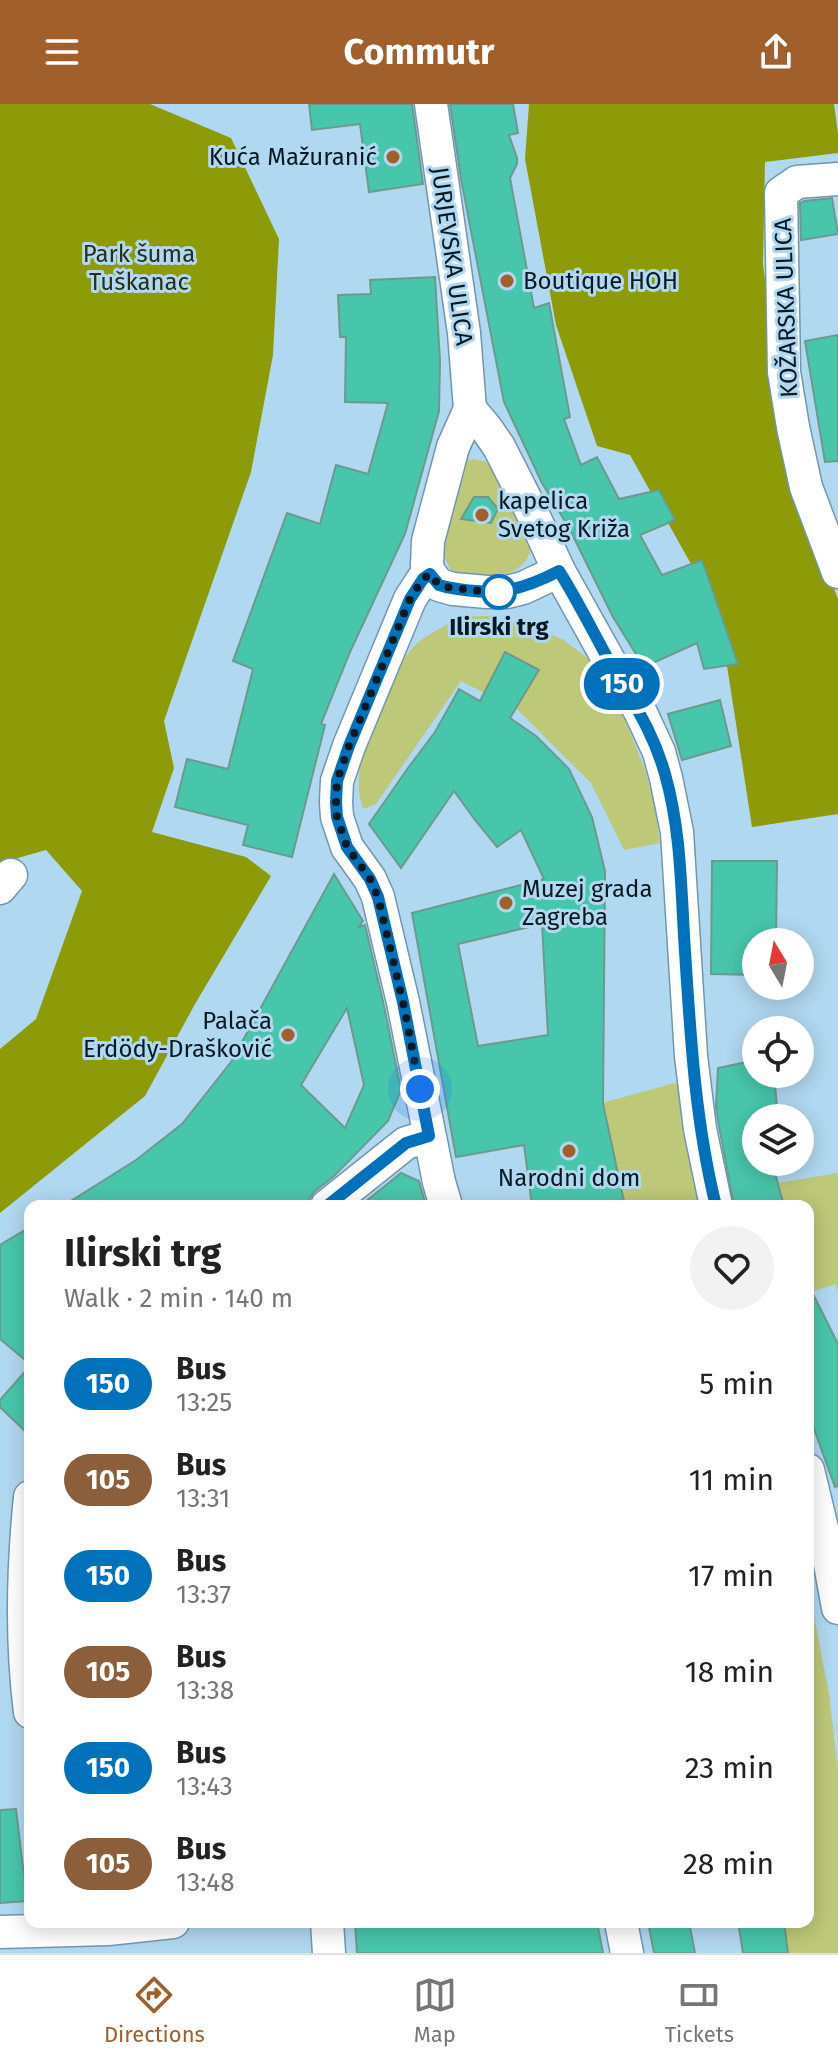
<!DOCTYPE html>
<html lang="en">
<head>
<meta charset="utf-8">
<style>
	:root { --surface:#fff; --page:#f2f2f2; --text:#222; --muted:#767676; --line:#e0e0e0; --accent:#a15f2b }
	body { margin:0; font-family:"Fira Sans",sans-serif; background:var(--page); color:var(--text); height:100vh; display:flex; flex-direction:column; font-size:30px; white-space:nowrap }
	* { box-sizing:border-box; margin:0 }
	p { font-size:26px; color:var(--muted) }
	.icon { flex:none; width:44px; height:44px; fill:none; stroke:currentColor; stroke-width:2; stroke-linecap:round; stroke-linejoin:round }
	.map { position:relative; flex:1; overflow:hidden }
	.panel { position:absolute; left:24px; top:1096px; width:790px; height:728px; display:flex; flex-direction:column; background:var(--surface); border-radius:16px; box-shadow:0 4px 20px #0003 }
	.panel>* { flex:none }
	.badge { padding:0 16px; border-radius:26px; font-size:28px; line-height:52px }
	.needle { width:52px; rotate:350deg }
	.controls { position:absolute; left:742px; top:824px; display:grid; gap:16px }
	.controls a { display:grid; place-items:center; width:72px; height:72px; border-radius:50%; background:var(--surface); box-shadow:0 4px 20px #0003; font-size:40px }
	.you { position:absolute; width:40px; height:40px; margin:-20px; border:6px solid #fff; border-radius:50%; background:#1a73e8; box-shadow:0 0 0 12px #1a73e833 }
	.map>.badge { position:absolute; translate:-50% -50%; box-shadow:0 0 0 4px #fff }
	.round { display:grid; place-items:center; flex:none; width:84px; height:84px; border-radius:42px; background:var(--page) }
	.head { display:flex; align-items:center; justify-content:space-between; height:136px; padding:0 40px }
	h1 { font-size:38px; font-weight:700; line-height:60px }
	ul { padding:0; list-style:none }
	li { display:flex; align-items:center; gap:24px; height:96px; padding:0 40px }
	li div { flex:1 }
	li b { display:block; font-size:30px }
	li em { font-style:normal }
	li .badge { min-width:88px; font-weight:700; text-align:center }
	header { display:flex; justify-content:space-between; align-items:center; height:104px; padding:0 40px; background:var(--accent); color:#fff; font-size:36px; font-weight:700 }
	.menu { display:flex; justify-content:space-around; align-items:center; height:112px; border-top:2px solid var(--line); background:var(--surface); font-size:22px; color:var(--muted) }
	.menu a { display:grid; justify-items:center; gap:4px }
	.menu .selected { color:var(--accent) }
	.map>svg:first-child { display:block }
	.green { fill:#bdc879 }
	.forest { fill:#8d9b08 }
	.building { fill:#48c6ab; stroke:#6b9a8e; stroke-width:2; fill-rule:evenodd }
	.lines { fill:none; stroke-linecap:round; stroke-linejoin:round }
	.street-casing { stroke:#7197af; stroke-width:35 }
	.street { stroke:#fff; stroke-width:32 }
	.line-casing { stroke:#fff; stroke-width:18 }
	.line { stroke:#0072bc; stroke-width:12 }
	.walk { stroke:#091821; stroke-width:8; stroke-dasharray:0 14.4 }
	.poi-dot { fill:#a15f2b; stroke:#b1d8f1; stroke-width:3 }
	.stop-dot { fill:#fff; stroke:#0072bc; stroke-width:4 }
	.labels { text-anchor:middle; stroke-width:6; stroke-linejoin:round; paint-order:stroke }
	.poi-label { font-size:24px; fill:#091821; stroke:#b1d8f1; text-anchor:start }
	.park-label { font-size:24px; fill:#2b2e19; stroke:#b1d8f1 }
	.street-label { font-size:24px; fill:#091821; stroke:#b1d8f1 }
	.stop-label { font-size:24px; font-weight:bold; fill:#091821; stroke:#b1d8f1 }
</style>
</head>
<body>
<header><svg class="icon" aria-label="menu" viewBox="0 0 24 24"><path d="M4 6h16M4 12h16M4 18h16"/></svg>Commutr<svg class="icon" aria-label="share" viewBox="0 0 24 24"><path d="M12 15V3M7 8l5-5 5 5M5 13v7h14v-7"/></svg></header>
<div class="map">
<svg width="838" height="1849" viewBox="0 0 838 1849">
	<rect width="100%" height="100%" fill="#b1d8f1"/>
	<g class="green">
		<path d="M473 355 484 357 491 361 533 441C522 480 485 472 453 471L445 454 443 437 463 358Z"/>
		<path d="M489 512 539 526 562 535 597 561 624 613 645 666 654 698 660 739 624 746 591 679 519 607 461 577 376 700 364 705C343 667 389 561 421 536 430 530 455 515 465 513 472 512 481 512 489 512Z"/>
		<polygon points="682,977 698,1102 625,1102 602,999"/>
		<polygon points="838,1069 838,1187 835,1180 812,1188 808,1175 808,1102 784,1102 777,1079"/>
		<polygon points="808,1481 829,1590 838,1667 838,1849 788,1849 784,1818 808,1818"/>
	</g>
	<g class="forest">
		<polygon points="0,0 150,0 231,34 279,135 273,251 251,368 164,617 174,664 152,728 246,753 271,772 195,900 145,992 0,1109 0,945 36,915 82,787 46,746 0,759"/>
		<polygon points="529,0 834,0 838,30 838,49 765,58 763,160 789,368 838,495 838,710 752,723 719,510 630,351 597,342 556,221 525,55"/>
	</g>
	<g class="building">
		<polygon points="309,0 412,0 423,80 369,88 360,20 312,26"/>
		<polygon points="450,0 513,0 518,29 509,31 517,54 517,60 510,74 534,204 549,199 570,313 564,315 581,361 597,353 619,395 659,386 675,416 640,431 662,471 702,456 738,560 704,565 697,539 644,563 613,513 569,424 542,379 504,298 461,75"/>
		<polygon points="832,94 838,130 801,136 800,99 804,97"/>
		<polygon points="435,173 440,257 439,307 405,430 350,548 321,620 325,621 292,753 243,741 248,721 175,703 187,655 228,665 253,565 233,557 287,409 320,420 336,361 368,370 388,299 345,298 346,233 340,233 338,191 371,190 370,176"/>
		<polygon points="838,231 838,357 825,358 805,237"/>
		<polygon points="474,393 488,393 498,405 491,419 461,415"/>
		<path d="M505 548 539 566 510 614 536 632 569 665 592 713 605 767 603 1000 625 1102H532L524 1041 456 1053 412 809 544 775 521 726 497 743 475 716 454 687 401 764 369 720 408 664 435 628 459 585 480 597ZM542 820 548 931 478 942 458 840Z"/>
		<polygon points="720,596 731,642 682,656 668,610"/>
		<polygon points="712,757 777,757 776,838 756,838 756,871 711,870"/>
		<path d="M334 770 363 817 359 823 365 821 384 902 401 986 388 1017 334 1072 315 1087 304 1102H63L136 1056 182 1020 231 958ZM347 904 364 981 345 1024 301 981Z"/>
		<polygon points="756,956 756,970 774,970 778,1014 756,1014 756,1058 772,1058 784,1102 734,1102 719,1022 716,1003 718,964"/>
		<polygon points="401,1069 419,1077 426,1102 360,1102"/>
		<polygon points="30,1123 30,1260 0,1235 0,1141"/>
		<polygon points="808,1180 838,1240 838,1382 835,1383 808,1308"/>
		<polygon points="30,1262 30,1332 0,1303 0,1296"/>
		<polygon points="16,1705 27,1797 0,1799 0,1706"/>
		<polygon points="355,1818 597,1818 603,1849 357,1849"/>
		<polygon points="648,1818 689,1818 695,1849 654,1849"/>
		<polygon points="738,1818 784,1818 788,1849 743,1849"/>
	</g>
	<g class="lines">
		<defs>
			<g id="street">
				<polyline points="431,0 464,229 470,305 453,343 428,437 427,461 430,470 439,481 453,485 487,488 507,488 523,484 559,467"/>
				<polyline points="838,75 797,78 781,89 784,268 793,323 806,383 838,468"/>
				<polyline points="470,305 486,324 499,343 530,404 559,467 612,562 640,607 659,648 666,674 677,728 691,952 700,1025 716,1102"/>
				<polyline points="430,470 423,475 410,495 349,642 337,677 336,698 337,713 347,743 370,775 378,793 403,898 439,1078 446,1102"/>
				<polyline points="0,784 11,771"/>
				<polyline points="327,1102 406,1039 429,1032"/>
				<polyline points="808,1366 828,1449 838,1504"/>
				<path d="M30 1393C23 1463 21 1537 30 1608"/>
				<polyline points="327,1818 329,1849"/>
				<polyline points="621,1818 627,1849"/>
				<polyline points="0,1828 108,1825 173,1818"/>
			</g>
		</defs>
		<use href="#street" class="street-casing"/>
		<use href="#street" class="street"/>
	</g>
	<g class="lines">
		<defs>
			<path id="line" d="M327 1102 406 1039 429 1032 403 898 378 793 370 775 347 743 337 713 336 698 337 677 349 642 410 495 423 475 430 470 439 481 446 483C493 492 517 489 559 467 578 497 594 530 612 562 633 599 653 627 665 670 680 722 681 778 684 832 690 923 694 1013 716 1102"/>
		</defs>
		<use href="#line" class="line-casing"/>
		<use href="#line" class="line"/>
		<polyline class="walk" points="420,985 403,898 378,793 370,775 347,743 337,713 336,698 337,677 349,642 410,495 423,475 430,470 439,481 446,483 487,488 507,488 499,488"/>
	</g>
	<g class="poi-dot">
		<circle cx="393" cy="53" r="8"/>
		<circle cx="507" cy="177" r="8"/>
		<circle cx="482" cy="411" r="8"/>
		<circle cx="506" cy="799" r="8"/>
		<circle cx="288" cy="931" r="8"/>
		<circle cx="569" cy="1047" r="8"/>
	</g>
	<circle class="stop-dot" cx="499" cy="488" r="16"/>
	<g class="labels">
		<g class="poi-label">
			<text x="377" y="61" text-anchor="end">Kuća Mažuranić</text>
			<text x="523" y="185">Boutique HOH</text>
			<text x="498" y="405">kapelica<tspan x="498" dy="28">Svetog Križa</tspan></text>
			<text x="522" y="793">Muzej grada<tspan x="522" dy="28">Zagreba</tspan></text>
			<text x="272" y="925" text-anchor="end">Palača<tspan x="272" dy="28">Erdödy-Drašković</tspan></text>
			<text x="569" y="1082" text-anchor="middle">Narodni dom</text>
		</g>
		<g class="park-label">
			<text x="139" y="158">Park šuma<tspan x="139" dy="28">Tuškanac</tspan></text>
		</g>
		<g class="street-label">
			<text transform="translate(452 152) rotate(82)" y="8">JURJEVSKA ULICA</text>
			<text transform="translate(786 204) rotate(-92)" y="8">KOŽARSKA ULICA</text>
		</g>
		<g class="stop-label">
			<text x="499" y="531">Ilirski trg</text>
		</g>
	</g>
</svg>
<div class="controls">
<a><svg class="needle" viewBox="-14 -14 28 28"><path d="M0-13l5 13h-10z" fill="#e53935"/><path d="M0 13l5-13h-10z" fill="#767676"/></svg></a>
<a><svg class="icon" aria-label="locate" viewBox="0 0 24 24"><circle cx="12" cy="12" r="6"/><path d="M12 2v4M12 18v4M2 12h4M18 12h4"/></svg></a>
<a><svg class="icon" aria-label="layers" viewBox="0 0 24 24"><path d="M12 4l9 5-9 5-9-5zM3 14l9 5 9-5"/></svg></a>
</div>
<div class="you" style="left:420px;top:985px"></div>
<b class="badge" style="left:622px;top:580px;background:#0072bc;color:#fff">150</b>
<section class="panel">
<div class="head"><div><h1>Ilirski trg</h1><p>Walk · 2 min · 140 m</p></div><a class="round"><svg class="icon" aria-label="heart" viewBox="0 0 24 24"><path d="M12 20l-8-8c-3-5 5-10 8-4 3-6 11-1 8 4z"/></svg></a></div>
<ul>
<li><span class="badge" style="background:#0072bc;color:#fff">150</span><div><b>Bus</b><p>13:25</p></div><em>5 min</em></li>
<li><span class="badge" style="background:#8b5e3c;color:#fff">105</span><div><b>Bus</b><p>13:31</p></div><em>11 min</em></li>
<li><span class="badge" style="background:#0072bc;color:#fff">150</span><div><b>Bus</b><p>13:37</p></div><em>17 min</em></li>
<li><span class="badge" style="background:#8b5e3c;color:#fff">105</span><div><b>Bus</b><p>13:38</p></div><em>18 min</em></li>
<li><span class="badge" style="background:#0072bc;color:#fff">150</span><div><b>Bus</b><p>13:43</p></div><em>23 min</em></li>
<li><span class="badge" style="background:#8b5e3c;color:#fff">105</span><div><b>Bus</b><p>13:48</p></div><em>28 min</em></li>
</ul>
</section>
</div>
<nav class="menu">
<a class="selected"><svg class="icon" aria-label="directions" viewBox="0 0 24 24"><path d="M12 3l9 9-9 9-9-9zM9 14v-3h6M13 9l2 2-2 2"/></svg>Directions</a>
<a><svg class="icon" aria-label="map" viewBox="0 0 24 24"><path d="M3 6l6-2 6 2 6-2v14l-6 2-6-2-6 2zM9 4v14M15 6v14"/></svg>Map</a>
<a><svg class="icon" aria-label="tickets" viewBox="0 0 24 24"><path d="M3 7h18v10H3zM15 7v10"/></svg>Tickets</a>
</nav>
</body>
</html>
